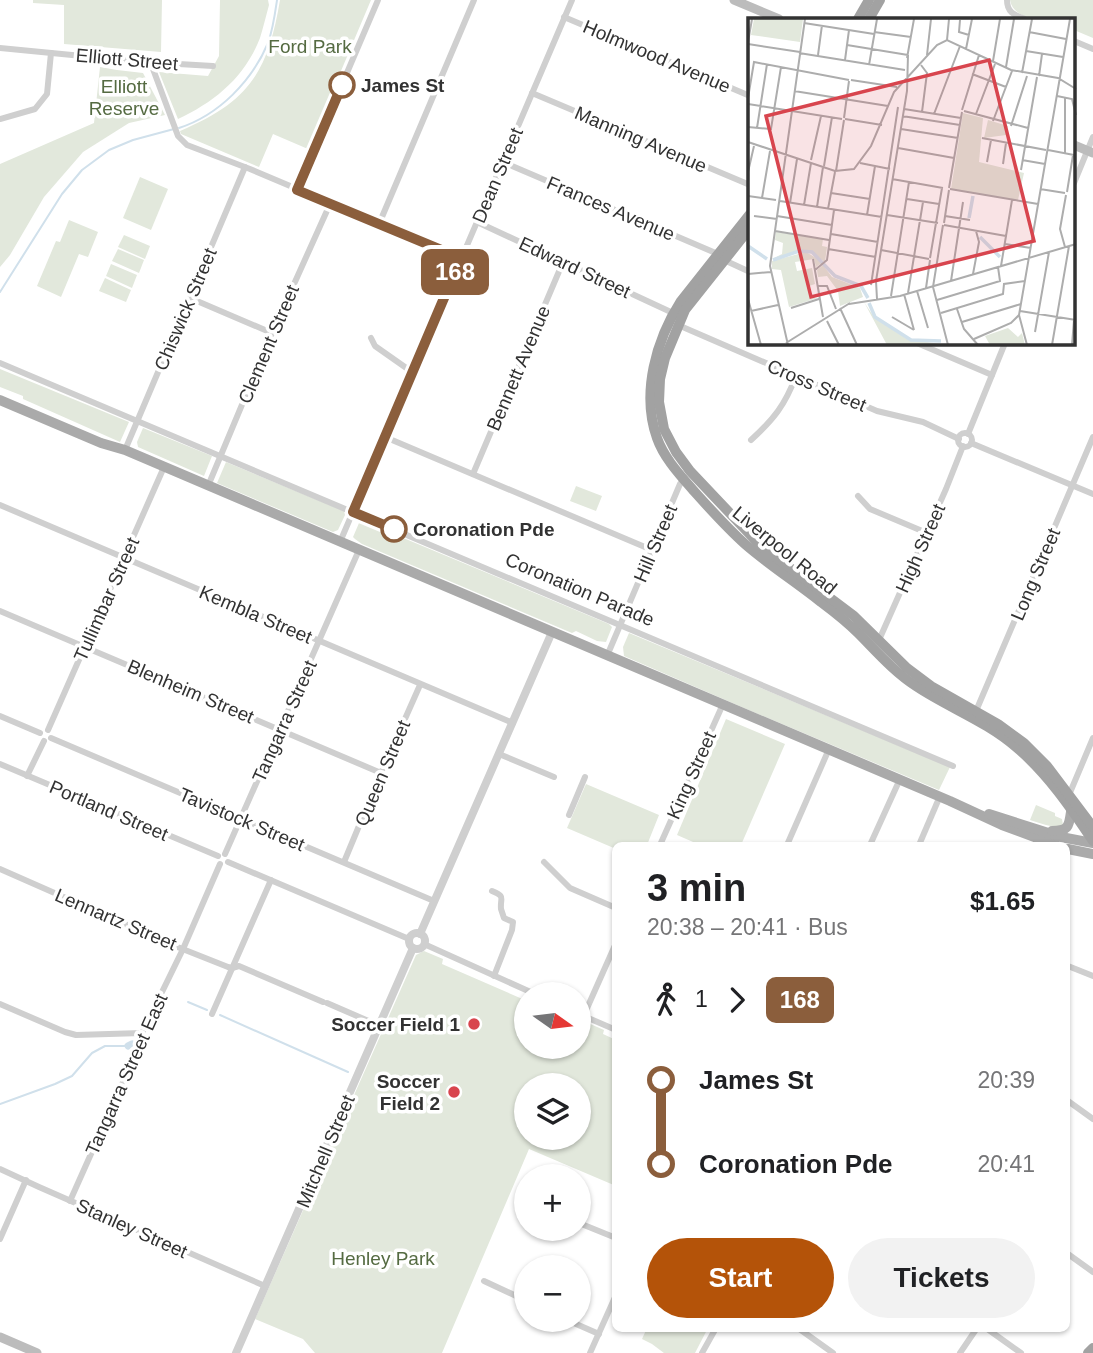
<!DOCTYPE html>
<html lang="en">
<head>
<meta charset="utf-8">
<style>
	:root { --surface:#fff; --page:#f2f2f2; --text:#202124; --muted:#757577; --accent:#b45309 }
	body { margin:0; font-family:Arial,sans-serif; background:var(--page); color:var(--text); height:100vh; display:flex; flex-direction:column; font-size:26px; white-space:nowrap }
	* { box-sizing:border-box; margin:0 }
	p { font-size:23px; color:var(--muted) }
	.icon { flex:none; width:38px; height:38px; fill:none; stroke:currentColor; stroke-width:2; stroke-linecap:round; stroke-linejoin:round }
	.map { position:relative; flex:1; overflow:hidden }
	.sheet { position:absolute; left:612px; top:842px; width:458px; height:490px; display:flex; flex-direction:column; background:var(--surface); border-radius:10px; box-shadow:0 2px 5px #0004 }
	.sheet>* { flex:none }
	.badge { padding:0 14px; border-radius:10px; font-size:24px; line-height:46px }
	.needle { width:46px; rotate:104deg }
	.buttons { position:absolute; left:514px; top:982px; display:grid; gap:14px }
	.buttons a { display:grid; place-items:center; width:77px; height:77px; border-radius:50%; background:var(--surface); box-shadow:0 2px 5px #0004; font-size:35px }
	.map>.badge { position:absolute; translate:-50% -50%; box-shadow:0 0 0 4px #fff }
	.legs { display:flex; align-items:center; gap:10px; height:77px; padding:0 35px; font-size:23px }
	.legs p { margin-inline-start:auto }
	.summary { display:flex; align-items:center; justify-content:space-between; height:119px; padding:0 35px }
	h1 { font-size:38px; font-weight:700; line-height:52px }
	.primary-button { display:flex; gap:14px; margin-top:auto; padding:14px 35px }
	.primary-button a { flex:1; height:80px; border-radius:42px; background:var(--accent); color:#fff; font-size:28px; font-weight:700; line-height:80px; text-align:center }
	.primary-button a+a { background:var(--page); color:var(--text) }
	ul { padding:0 35px; list-style:none }
	li { display:flex; align-items:center; gap:24px; height:84px; font-size:26px }
	li i { display:grid; place-items:center; width:10px; height:100%; margin:0 9px; background:currentColor }
	li i::after { content:''; width:18px; height:18px; margin:-9px; border:5px solid; border-radius:50%; background:var(--surface) }
	li p { margin-inline-start:auto }
	li:first-child i { background:linear-gradient(#0000 50%,currentColor 0) }
	li:last-child i { background:linear-gradient(currentColor 50%,#0000 0) }
	.map>svg:first-child { display:block }
	.green { fill:#e2e8dc; fill-rule:evenodd }
	.lines { fill:none; stroke-linecap:round; stroke-linejoin:round }
	.stream { stroke:#d0e0eb; stroke-width:2 }
	.canal { stroke:#d0e0eb; stroke-width:7 }
	.minor { stroke:#cfcfcf; stroke-width:6 }
	.tertiary { stroke:#cfcfcf; stroke-width:8 }
	.secondary { stroke:#bcbcbc; stroke-width:9 }
	.primary { stroke:#aaa; stroke-width:10 }
	.trunk { stroke:#a2a2a2; stroke-width:10 }
	.line-1-casing { stroke:#fff; stroke-width:16 }
	.line-1 { stroke:#8b5e3c; stroke-width:10 }
	.stop-1-dot { fill:#fff; stroke:#8b5e3c; stroke-width:3.5 }
	.poi-dot { fill:#d8454e; stroke:#fff; stroke-width:2.5 }
	.labels { text-anchor:middle; stroke-width:7; stroke-linejoin:round; paint-order:stroke }
	.park-label { font-size:19px; fill:#556b42; stroke:#fff }
	.street-label { font-size:19px; fill:#323232; stroke:#fff }
	.stop-label { font-size:19px; font-weight:bold; fill:#323232; stroke:#fff; text-anchor:start }
	.poi-label { font-size:19px; font-weight:bold; fill:#323232; stroke:#fff; text-anchor:end }
	.inset-river { fill:none; stroke:#d0e0eb; stroke-width:3.5 }
	.inset-road { fill:none; stroke:#adadad; stroke-width:2 }
	.view { fill:#d8454e; fill-opacity:0.15; stroke:#d8454e; stroke-width:3.5 }
	.inset-edge { fill:none; stroke:#323232; stroke-width:3.5 }
</style>
</head>
<body>
<div class="map">
<svg width="1093" height="1353" viewBox="0 0 1093 1353">
	<rect width="100%" height="100%" fill="#fff"/>
	<g class="green">
		<polygon points="33,0 162,0 161,52 64,44 64,5 33,3"/>
		<path d="M220 0H268L269 5C266 16 263 28 260 38 245 77 215 102 178 119L159 72 208 76 219 56Z"/>
		<path d="M280 0H371L308 149 273 134 259 167 181 134 180 131C249 102 268 72 280 0Z"/>
		<path d="M1010 0H1093V38L1074 30V19C1055 19 1014 24 1010 0Z"/>
		<polygon points="100,67 117,70 143,73 165,115 129,123 83,152 44,197 10,255 0,267 0,164 94,123"/>
		<polygon points="140,177 168,189 151,230 123,218"/>
		<polygon points="69,220 98,232 88,257 79,254 61,297 37,286 56,241 60,242"/>
		<polygon points="124,235 150,246 145,259 118,247"/>
		<polygon points="118,249 144,260 139,273 112,261"/>
		<polygon points="111,264 137,275 132,288 106,276"/>
		<polygon points="105,278 131,290 126,302 99,291"/>
		<polygon points="0,369 129,422 120,442 23,399 23,396 0,387"/>
		<polygon points="143,428 212,456 204,476 138,447 137,442"/>
		<polygon points="226,462 344,511 345,515 338,530 333,532 217,483"/>
		<polygon points="576,486 602,496 596,511 570,501"/>
		<polygon points="365,522 609,624 612,627 606,642 597,641 576,631 572,633 362,544 355,539 353,537 359,523"/>
		<polygon points="629,633 950,767 939,790 744,708 624,656 623,647"/>
		<polygon points="726,719 785,744 741,845 700,845 677,835"/>
		<polygon points="586,784 659,815 647,845 616,845 616,849 567,828"/>
		<path d="M1036 805 1055 813V816L1062 819 1063 825C1054 829 1040 823 1030 820Z"/>
		<path d="M424 951 443 959 442 964 527 1001V1046H579V1019L604 1030 603 1034 616 1040V1186L529 1149 442 1353H315L303 1339 255 1319 416 955ZM527 1085H579V1138H527Z"/>
		<polygon points="647,1328 708,1328 695,1353 664,1353 652,1344 642,1339"/>
	</g>
	<g class="lines">
		<g class="stream">
			<path d="M179 128C219 115 252 81 268 43 273 29 275 14 277 0"/>
			<polyline points="0,292 62,194 82,170 109,150 133,140 174,129"/>
			<polyline points="188,1002 207,1010"/>
			<polyline points="220,1015 348,1072"/>
			<polyline points="0,1104 55,1084 72,1076 92,1053 105,1046 128,1046"/>
		</g>
		<polyline class="canal" points="128,1046 132,1044"/>
		<g class="minor">
			<path d="M1007 0C1007 13 1015 15 1025 19"/>
			<polyline points="564,17 750,96"/>
			<polyline points="1074,41 1093,49"/>
			<polyline points="0,48 144,62 213,66"/>
			<polyline points="144,62 153,69 178,136 187,145 250,169 461,258"/>
			<polyline points="532,93 750,185"/>
			<polyline points="0,119 35,109 47,94 51,53"/>
			<polyline points="503,162 718,254"/>
			<polyline points="1074,183 1093,137"/>
			<polyline points="297,190 378,0"/>
			<polyline points="477,222 673,313"/>
			<polyline points="379,224 474,0"/>
			<polyline points="724,260 750,272"/>
			<polyline points="190,298 272,333"/>
			<polyline points="678,325 877,411 923,422 959,439"/>
			<polyline points="371,338 375,346 412,372"/>
			<polyline points="917,343 992,375"/>
			<polyline points="0,363 953,766"/>
			<circle cx="965" cy="440" r="7"/>
			<polyline points="968,434 1005,343"/>
			<polyline points="385,437 652,550"/>
			<path d="M751 440C774 419 785 405 796 376"/>
			<polyline points="971,443 1093,494"/>
			<polyline points="125,450 245,167"/>
			<polyline points="473,474 563,262"/>
			<polyline points="208,486 272,333 330,204"/>
			<polyline points="858,496 870,509 927,533"/>
			<polyline points="0,505 513,723"/>
			<polyline points="340,542 572,0"/>
			<polyline points="0,611 381,773"/>
			<polyline points="879,640 946,489 963,446"/>
			<polyline points="607,656 680,484 685,478"/>
			<polyline points="976,711 1093,437"/>
			<polyline points="0,716 40,733"/>
			<polyline points="48,730 164,467"/>
			<polyline points="51,738 434,901"/>
			<polyline points="499,754 554,777"/>
			<polyline points="0,764 218,856"/>
			<polyline points="27,776 44,741"/>
			<polyline points="1069,795 1093,738"/>
			<polyline points="569,815 585,777"/>
			<polyline points="660,845 723,704"/>
			<polyline points="787,845 829,749"/>
			<polyline points="870,845 900,779"/>
			<polyline points="919,845 940,796"/>
			<polyline points="225,854 359,550"/>
			<polyline points="228,862 409,939"/>
			<polyline points="344,862 381,773 420,685"/>
			<polyline points="544,862 570,888 616,908"/>
			<polyline points="0,869 175,946 228,967 232,968 239,966 323,1002"/>
			<path d="M492 891C506 897 500 897 501 909 502 912 503 915 504 918L513 922 512 930 494 976"/>
			<polyline points="424,944 535,994"/>
			<polyline points="1068,966 1093,976"/>
			<polyline points="327,1003 380,1026"/>
			<polyline points="0,1004 65,1032 76,1035 142,1033"/>
			<polyline points="212,1014 271,880"/>
			<polyline points="579,1014 616,1030"/>
			<polyline points="584,1015 616,943"/>
			<polyline points="1068,1101 1093,1119"/>
			<polyline points="0,1169 39,1187 265,1286"/>
			<polyline points="518,1196 527,1200"/>
			<polyline points="70,1201 140,1044 142,1033 183,949 220,864"/>
			<polyline points="579,1223 616,1238"/>
			<polyline points="0,1239 26,1180"/>
			<polyline points="1068,1254 1093,1272"/>
			<polyline points="484,1281 527,1301"/>
			<polyline points="567,1320 599,1334"/>
			<polyline points="798,1328 833,1353"/>
			<polyline points="986,1328 1021,1353"/>
			<polyline points="590,1353 616,1295"/>
			<polyline points="702,1353 716,1328"/>
			<polyline points="960,1353 977,1328"/>
		</g>
		<g class="tertiary">
			<circle cx="417" cy="941" r="8"/>
			<polyline points="420,934 552,632"/>
			<polyline points="236,1353 413,948"/>
		</g>
		<g class="secondary">
			<polyline points="734,0 779,19"/>
			<polyline points="1074,145 1093,153"/>
			<polyline points="0,1337 37,1353"/>
		</g>
		<g class="primary">
			<polyline points="0,400 101,443 125,450 950,801 1002,825 1056,845"/>
			<polyline points="989,814 1061,837 1093,843"/>
			<path d="M1052 831C1068 831 1069 827 1071 812"/>
			<polyline points="1068,849 1093,854"/>
		</g>
		<g class="trunk">
			<polyline points="858,19 869,0"/>
			<polyline points="869,19 880,0"/>
			<path d="M750 214 681 301C656 340 641 393 657 438 664 458 680 475 693 490 710 509 726 527 745 544 769 565 796 582 821 602 833 611 847 622 858 633 876 651 894 672 916 686 949 708 986 721 1016 747 1047 773 1071 808 1093 841"/>
			<polyline points="750,228 685,310 665,358 660,379 659,402 664,429 676,452 690,471 761,546 854,616 907,668 931,686 998,724 1024,743 1047,766 1093,827"/>
			<polyline points="1088,1353 1093,1348"/>
		</g>
	</g>
	<g class="lines">
		<defs>
			<polyline id="line-1" points="342,85 297,190 461,258 353,512 394,529"/>
		</defs>
		<use href="#line-1" class="line-1-casing"/>
		<use href="#line-1" class="line-1"/>
	</g>
	<g class="stop-1-dot">
		<circle cx="342" cy="85" r="12"/>
		<circle cx="394" cy="529" r="12"/>
	</g>
	<g class="poi-dot">
		<circle cx="474" cy="1024" r="7"/>
		<circle cx="454" cy="1092" r="7"/>
	</g>
	<g class="labels">
		<g class="park-label">
			<text x="310" y="53">Ford Park</text>
			<text x="124" y="93">Elliott<tspan x="124" dy="22">Reserve</tspan></text>
			<text x="383" y="1265">Henley Park</text>
		</g>
		<g class="street-label">
			<text transform="translate(657 56) rotate(23)" y="7">Holmwood Avenue</text>
			<text transform="translate(127 59) rotate(5)" y="7">Elliott Street</text>
			<text transform="translate(641 139) rotate(23)" y="7">Manning Avenue</text>
			<text transform="translate(497 175) rotate(-67)" y="7">Dean Street</text>
			<text transform="translate(611 208) rotate(23)" y="7">Frances Avenue</text>
			<text transform="translate(575 267) rotate(25)" y="7">Edward Street</text>
			<text transform="translate(185 309) rotate(-67)" y="7">Chiswick Street</text>
			<text transform="translate(268 344) rotate(-67)" y="7">Clement Street</text>
			<text transform="translate(518 368) rotate(-67)" y="7">Bennett Avenue</text>
			<text transform="translate(817 385) rotate(23)" y="7">Cross Street</text>
			<text transform="translate(655 543) rotate(-67)" y="7">Hill Street</text>
			<text transform="translate(920 548) rotate(-66)" y="7">High Street</text>
			<text transform="translate(785 550) rotate(39)" y="7">Liverpool Road</text>
			<text transform="translate(1035 574) rotate(-67)" y="7">Long Street</text>
			<text transform="translate(580 589) rotate(23)" y="7">Coronation Parade</text>
			<text transform="translate(106 599) rotate(-66)" y="7">Tullimbar Street</text>
			<text transform="translate(256 614) rotate(23)" y="7">Kembla Street</text>
			<text transform="translate(191 691) rotate(23)" y="7">Blenheim Street</text>
			<text transform="translate(284 721) rotate(-66)" y="7">Tangarra Street</text>
			<text transform="translate(382 773) rotate(-67)" y="7">Queen Street</text>
			<text transform="translate(691 775) rotate(-66)" y="7">King Street</text>
			<text transform="translate(109 810) rotate(23)" y="7">Portland Street</text>
			<text transform="translate(242 819) rotate(23)" y="7">Tavistock Street</text>
			<text transform="translate(116 919) rotate(23)" y="7">Lennartz Street</text>
			<text transform="translate(126 1074) rotate(-66)" y="7">Tangarra Street East</text>
			<text transform="translate(325 1151) rotate(-67)" y="7">Mitchell Street</text>
			<text transform="translate(132 1228) rotate(24)" y="7">Stanley Street</text>
		</g>
		<g class="stop-label">
			<text x="361" y="92">James St</text>
			<text x="413" y="536">Coronation Pde</text>
		</g>
		<g class="poi-label">
			<text x="460" y="1031">Soccer Field 1</text>
			<text x="440" y="1088">Soccer<tspan x="440" dy="22">Field 2</tspan></text>
		</g>
	</g>
	<g transform="translate(748 18)">
		<rect width="327" height="327" fill="#fff"/>
		<path d="M6 1H55L52 24 3 17ZM215 95 235 100 231 144 276 155 270 182 203 171ZM240 102 260 108 258 117 236 120ZM28 214 75 221 74 228 79 229 77 244 58 232 24 241 34 236 35 225 27 222ZM58 234 75 244 68 249 66 241 47 244 49 253 64 250 67 266 61 268 62 280H70L41 289 33 252 24 251V243ZM75 247 84 259 112 270 115 279 92 288 90 273 79 258 70 259 69 252ZM116 284 126 299 159 321 199 327H139ZM260 310 270 319 274 315 277 327H242L237 318Z" fill="#e2e8dc"/>
		<path class="inset-river" d="M221 200 225 178M232 219 252 239M0 228 19 241M25 242 51 233 64 234 87 258 113 268 120 280M121 285 127 299 163 322 193 323"/>
		<path class="inset-road" d="M212 2 211 14 221 17M56 5 126 16M126 14 163 19M281 14 318 21M199 22 201 1M0 24 4 1M0 26 52 34M99 27 160 37M218 31 224 1M278 33 315 39M51 35 157 52M70 37 74 7M179 37 183 1M159 40 166 1M97 42 101 12M245 43 252 1M121 47 129 1M173 47 179 55 174 94M258 49 266 1M274 55 284 1M224 56 258 69M291 58 294 36M103 62 149 69M46 73 140 88M309 78 324 81 328 97M0 80 6 44 101 62M0 86 94 101M156 91 213 100M214 92 231 37M216 93 280 110M186 96 212 28M228 96 247 46M154 98 212 107M96 100 101 63M97 101 134 107M245 103 264 53M263 108 279 58M0 109 23 111 33 49M9 110 19 46M153 111 210 120M234 120 298 132M0 124 87 153 106 151 123 128 146 74 189 27 199 22 263 52 310 60 328 71M150 130 206 140M300 132 326 137M317 135V79M63 142 73 98M274 142 297 146M239 144 243 122M112 145 142 151M255 146 258 125M76 148 84 99M273 152 289 59M88 153 96 102M0 154 6 128M144 161 195 170M201 170 214 94M202 171 290 186M292 171 317 175M319 174 325 137M83 175 122 181M0 178 28 182M14 180 22 133M159 181 191 186M32 183 134 199M42 185 49 141M56 187 63 145M69 189 75 149M80 191 87 154M119 197 127 148M139 197 190 205M6 198 29 201M29 198 84 207M197 198 222 202M196 205 201 172M195 207 185 269 200 327M196 207 258 218M27 213 81 222M83 216 130 224M257 226 283 230M317 229 312 211 318 177M80 231 128 239M133 232 181 241M182 240 194 170M65 241 75 299M253 248 264 182M67 252 79 242 86 192M0 256 23 254M225 256 231 224 228 213M203 263 215 184M123 267 150 89M69 268H79L88 291M178 270 182 242M169 273 180 310M160 275 175 184M156 276 166 312M143 278 161 164M0 281 13 327M129 281 128 263 159 73 160 37M189 282 252 263 250 249M101 286 152 278 328 226M43 290 71 281M92 290 109 327M209 291 216 311 230 327M3 293 30 287M272 293 328 302M193 295 255 276 256 266 277 263M144 299 166 312M79 303 91 327M214 304 273 286M287 314 301 234M226 321 263 305 271 297M38 325 102 285M40 327 22 248 57 1M279 327 271 297 322 1M304 327 321 228M324 327 326 302"/>
		<path class="view" d="M241 42 286 223 63 279 18 98Z"/>
		<rect width="327" height="327" class="inset-edge"/>
	</g>
</svg>
<div class="buttons">
<a><svg class="needle" viewBox="-14 -14 28 28"><path d="M0-13l5 13h-10z" fill="#e53935"/><path d="M0 13l5-13h-10z" fill="#757577"/></svg></a>
<a><svg class="icon" aria-label="layers" viewBox="0 0 24 24"><path d="M12 4l9 5-9 5-9-5zM3 14l9 5 9-5"/></svg></a>
<a>+</a>
<a>−</a>
</div>
<b class="badge" style="left:455px;top:272px;background:#8b5e3c;color:#fff">168</b>
<section class="sheet">
<div class="summary"><div><h1>3 min</h1><p>20:38 – 20:41 · Bus</p></div><b>$1.65</b></div>
<div class="legs"><svg class="icon" aria-label="walk" viewBox="0 0 24 24"><circle cx="13" cy="4" r="2"/><path d="M13 8l-2 6 4 7M11 14l-3 7M7 12l3-4h3l4 4"/></svg>1<svg class="icon" aria-label="forward" viewBox="0 0 24 24"><path d="M9 5l7 7-7 7"/></svg><b class="badge" style="background:#8b5e3c;color:#fff">168</b></div>
<ul>
<li><i style="color:#8b5e3c"></i><b>James St</b><p>20:39</p></li>
<li><i style="color:#8b5e3c"></i><b>Coronation Pde</b><p>20:41</p></li>
</ul>
<div class="primary-button"><a>Start</a><a>Tickets</a></div>
</section>
</div>
</body>
</html>
